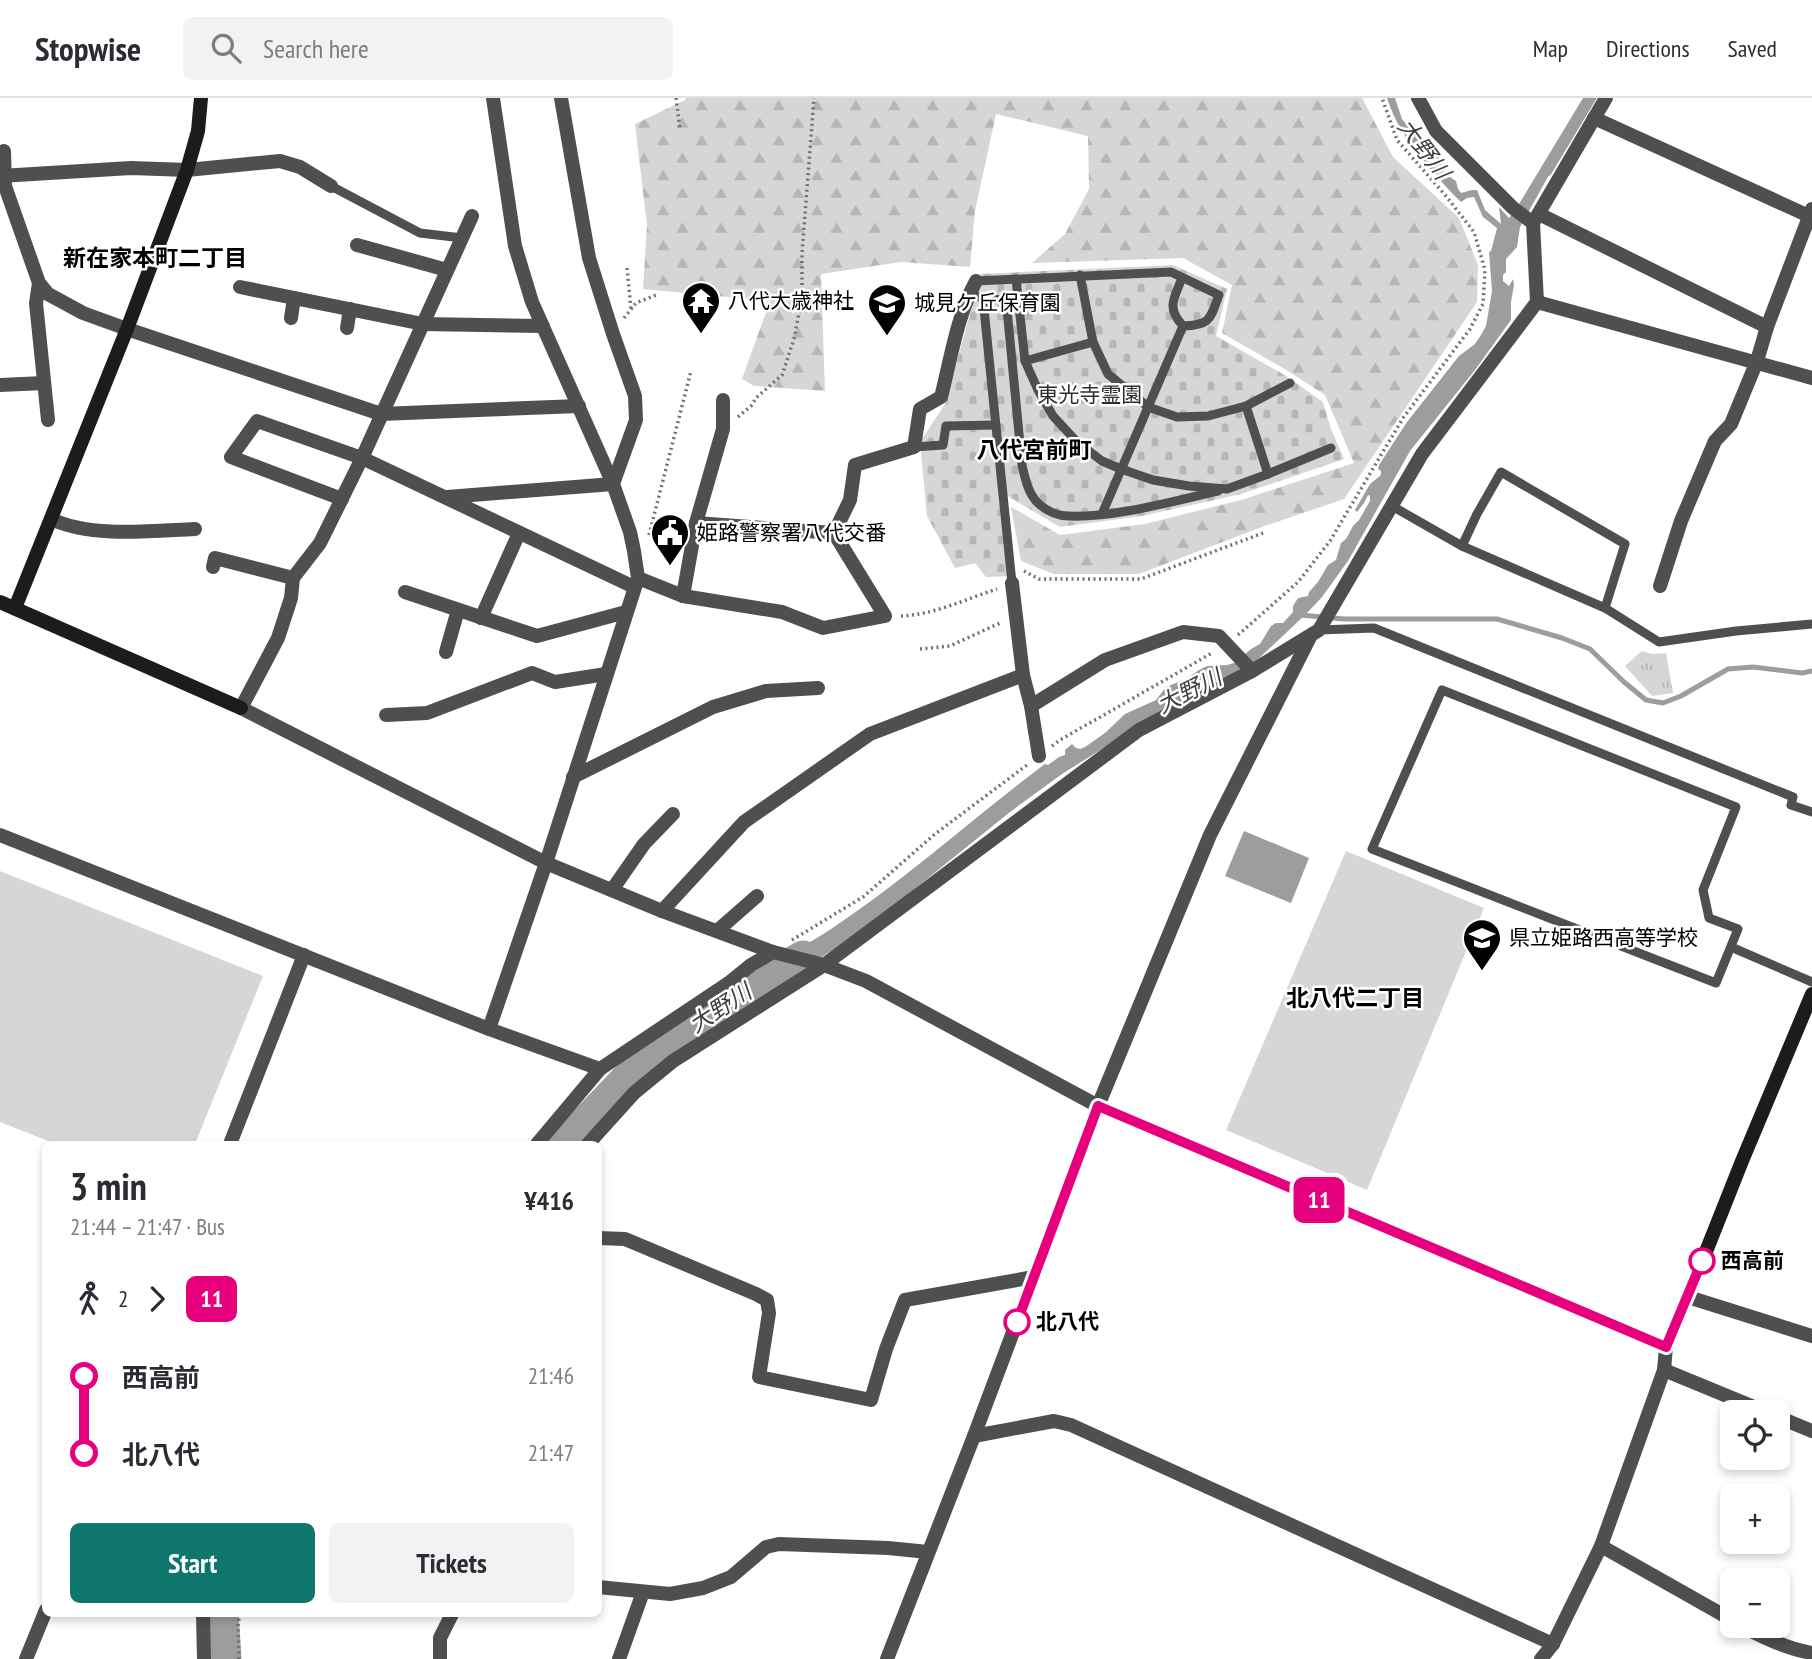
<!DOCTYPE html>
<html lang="en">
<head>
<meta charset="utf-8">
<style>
	:root { --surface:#fff; --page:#f2f2f3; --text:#2b2b33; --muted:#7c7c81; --line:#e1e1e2; --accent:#0f766e }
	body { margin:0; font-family:"PT Sans Narrow","Noto Sans JP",sans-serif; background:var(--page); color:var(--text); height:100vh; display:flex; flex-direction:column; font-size:26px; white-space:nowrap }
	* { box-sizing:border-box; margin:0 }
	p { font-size:23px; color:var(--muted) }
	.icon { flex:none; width:38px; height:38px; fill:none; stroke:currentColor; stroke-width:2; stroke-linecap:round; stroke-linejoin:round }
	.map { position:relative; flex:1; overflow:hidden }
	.drawer { position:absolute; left:42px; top:1043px; width:560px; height:476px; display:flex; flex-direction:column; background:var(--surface); border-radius:10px; box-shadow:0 4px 10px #0003 }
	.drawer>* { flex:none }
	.badge { padding:0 14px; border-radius:10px; font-size:24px; line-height:46px }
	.tools { position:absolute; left:1720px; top:1302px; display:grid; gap:14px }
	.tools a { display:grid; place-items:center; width:70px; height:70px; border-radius:10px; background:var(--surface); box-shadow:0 4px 10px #0003; font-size:35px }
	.map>.badge { position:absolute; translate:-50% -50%; box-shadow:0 0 0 4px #fff }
	.legs { display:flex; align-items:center; gap:10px; height:77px; padding:0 28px; font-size:23px }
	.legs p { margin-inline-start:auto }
	.overview { display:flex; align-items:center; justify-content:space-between; height:119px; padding:0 28px }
	h1 { font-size:38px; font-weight:600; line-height:52px }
	.button { display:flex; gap:14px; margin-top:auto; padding:14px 28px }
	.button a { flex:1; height:80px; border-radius:10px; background:var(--accent); color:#fff; font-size:28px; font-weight:600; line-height:80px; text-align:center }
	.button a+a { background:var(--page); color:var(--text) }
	ul { padding:0 28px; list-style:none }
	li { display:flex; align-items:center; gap:24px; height:77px; font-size:26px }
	li i { display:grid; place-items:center; width:10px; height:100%; margin:0 9px; background:currentColor }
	li i::after { content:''; width:18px; height:18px; margin:-9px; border:5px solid; border-radius:50%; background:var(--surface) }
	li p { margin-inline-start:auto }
	li:first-child i { background:linear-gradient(#0000 50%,currentColor 0) }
	li:last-child i { background:linear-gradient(currentColor 50%,#0000 0) }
	header { display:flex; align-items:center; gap:42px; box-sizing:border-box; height:98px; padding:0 35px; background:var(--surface); border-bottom:2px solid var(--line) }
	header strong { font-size:33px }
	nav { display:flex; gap:38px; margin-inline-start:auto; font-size:24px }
	.search { width:490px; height:63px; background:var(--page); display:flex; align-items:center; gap:18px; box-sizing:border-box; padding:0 24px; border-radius:10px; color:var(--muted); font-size:26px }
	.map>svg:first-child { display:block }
	.green { fill:#d6d6d6 }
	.forest { fill:url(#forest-firs) }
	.cemetery { fill:url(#cemetery-stones) }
	.park { fill:url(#park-tufts) }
	.water { fill:#9d9d9d }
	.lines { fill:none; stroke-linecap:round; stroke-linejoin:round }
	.stream { stroke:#9d9d9d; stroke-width:5 }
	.river { stroke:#9d9d9d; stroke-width:33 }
	.path { stroke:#717171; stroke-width:3.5; stroke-dasharray:2 3.5; stroke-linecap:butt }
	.lane { stroke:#4f4f4f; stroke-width:9 }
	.street { stroke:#4f4f4f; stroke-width:14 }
	.secondary { stroke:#1c1c1c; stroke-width:14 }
	.line-1-casing { stroke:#fff; stroke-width:16 }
	.line-1 { stroke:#e6007e; stroke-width:10 }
	.stop-1-dot { fill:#fff; stroke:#e6007e; stroke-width:3.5 }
	.labels { text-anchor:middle; stroke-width:5; stroke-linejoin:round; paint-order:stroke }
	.poi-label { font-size:21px; fill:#000; stroke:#fff; text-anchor:start }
	.park-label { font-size:21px; fill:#2d2d2d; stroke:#fff }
	.stop-label { font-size:21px; font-weight:bold; fill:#000; stroke:#fff; text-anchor:start }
	.water-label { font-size:23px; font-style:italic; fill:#3e3e3e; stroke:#fff }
	.neighbourhood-label { font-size:23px; font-weight:bold; fill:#000; stroke:#fff }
</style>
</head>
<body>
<header>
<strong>Stopwise</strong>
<div class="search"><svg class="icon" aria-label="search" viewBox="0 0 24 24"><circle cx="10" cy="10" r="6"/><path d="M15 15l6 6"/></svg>Search here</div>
<nav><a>Map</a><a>Directions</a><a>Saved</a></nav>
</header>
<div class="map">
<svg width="1812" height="1561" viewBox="0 0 1812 1561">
	<defs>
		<pattern id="forest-firs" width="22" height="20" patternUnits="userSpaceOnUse" patternTransform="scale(1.75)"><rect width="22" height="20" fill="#d6d6d6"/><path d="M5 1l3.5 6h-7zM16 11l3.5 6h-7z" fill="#b6b6b6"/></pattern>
		<pattern id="cemetery-stones" width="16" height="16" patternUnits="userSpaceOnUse" patternTransform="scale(1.75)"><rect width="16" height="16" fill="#d6d6d6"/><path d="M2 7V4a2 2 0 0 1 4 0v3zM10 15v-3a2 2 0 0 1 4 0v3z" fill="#b6b6b6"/></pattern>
		<pattern id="park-tufts" width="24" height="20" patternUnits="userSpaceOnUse" patternTransform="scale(1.75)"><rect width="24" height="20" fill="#d6d6d6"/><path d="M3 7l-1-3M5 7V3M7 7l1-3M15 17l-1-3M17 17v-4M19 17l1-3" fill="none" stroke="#b6b6b6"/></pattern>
	</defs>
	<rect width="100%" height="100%" fill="#fff"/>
	<g class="green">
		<polygon points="1346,753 1484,810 1367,1092 1226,1032"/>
		<polygon points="0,773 263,878 195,1046 56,1046 0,1024"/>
	</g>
	<polygon class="forest" points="686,0 1362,0 1393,59 1459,120 1478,167 1477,204 1344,401 1262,429 1139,476 1054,476 1021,463 1011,409 1060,437 1145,426 1241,402 1354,365 1325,297 1288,273 1222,235 1232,187 1183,160 1032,165 1065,136 1089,91 1088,38 996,16 975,113 970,169 901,164 821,176 825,293 754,288 742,281 770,203 643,191 647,127 635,26 685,2"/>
	<polygon class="cemetery" points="1173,167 1227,191 1216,238 1286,278 1323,304 1331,331 1344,361 1241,396 1142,418 1060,429 1006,397 1015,478 986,479 975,465 955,470 927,418 920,344 945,306 981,176"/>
	<polygon class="park" points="1642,553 1652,556 1666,555 1673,595 1652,598 1625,568"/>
	<g class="water">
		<path d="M1387 0H1395L1402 21 1426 50 1443 62 1444 75 1456 83 1458 91 1461 95 1472 92H1477L1485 112 1501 126 1499 109 1509 120 1519 106 1583 0H1592L1520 129 1517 149 1506 161V174L1503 177V183L1509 188 1513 181 1514 187 1511 204V222L1475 272 1410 353 1348 463 1322 499 1306 516 1254 565 1161 614 1062 676 1010 714 907 797 836 850 771 891 757 875C781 860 807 847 831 831 906 781 973 720 1045 666L1048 667 1059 659 1065 657V652L1072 646 1076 650 1080 651 1085 649 1105 635 1125 616 1156 602 1166 589 1186 581 1199 572 1207 568 1227 567 1234 565 1251 551 1260 546 1271 528 1276 525H1283L1293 514V508L1298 500 1308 498 1309 494 1318 484 1328 467 1336 462 1341 445 1346 441 1353 428 1359 422 1370 403V398L1368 397 1364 405 1357 414 1355 412 1370 386 1381 377V373L1378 371 1379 367 1407 324 1459 258 1475 246 1481 237 1486 228 1492 193 1489 154 1491 153 1497 130 1483 119 1474 99 1467 100 1461 104C1451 95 1443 85 1434 75 1413 50 1397 31 1387 0Z"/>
		<polygon points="1244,733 1309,760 1291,805 1225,778"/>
	</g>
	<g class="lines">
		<g class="stream">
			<polyline points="1549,75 1594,0"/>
			<polyline points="1300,517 1344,521 1497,521 1562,540 1590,551 1624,584 1646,602 1663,605 1681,598 1728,571 1753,569 1802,575 1812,573"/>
		</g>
		<g class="river">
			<polyline points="565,1046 649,958 735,899 803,859"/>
			<polyline points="222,1516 225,1561"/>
		</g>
		<g class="path">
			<polyline points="676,0 680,31"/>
			<polyline points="627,170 631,211"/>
			<polyline points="624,220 636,205 656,197"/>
			<polyline points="738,319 751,308 756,300 782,277 794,241 802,199 802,155 814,0"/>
			<polyline points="649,437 691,273"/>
			<polyline points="1024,473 1039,481 1141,481 1263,435"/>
			<path d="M901 518C933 517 966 501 997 491"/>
			<polyline points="1238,537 1298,484 1330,443 1403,320 1470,231 1483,206 1485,172 1474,134 1446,98 1397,42 1382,0"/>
			<polyline points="920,551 950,548 1000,525"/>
			<polyline points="1052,648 1060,642 1212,555"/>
			<polyline points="792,842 863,799 935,736 1027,667"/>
			<polyline points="239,1561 238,1525 240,1516"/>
		</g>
		<g class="lane">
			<polyline points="331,88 420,135 462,140"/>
			<polyline points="1080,177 1093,244 1108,276 1148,309 1177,319 1208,318 1246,308 1290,285"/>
			<polyline points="1016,181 1025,263 1038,292 1053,318 1077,344 1102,363 1121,371 1153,382 1189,388 1227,391 1268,376 1331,350"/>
			<path d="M976 183 1171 174 1219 197C1210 221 1211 227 1183 228 1166 209 1174 201 1182 180"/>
			<path d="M968 197 1000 202 1007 211 1022 367C1025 380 1028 396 1039 406 1047 413 1058 418 1069 418 1114 420 1173 403 1218 393"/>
			<polyline points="983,201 1012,485"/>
			<polyline points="1025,263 1093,244"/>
			<polyline points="1246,308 1268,376"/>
			<polyline points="914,349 943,347 946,328 996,327"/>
			<polyline points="1392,408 1462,448 1605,510"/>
			<polyline points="1102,416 1183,228"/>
			<polyline points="1462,448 1477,416 1501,374 1625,446 1605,510 1659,544 1736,533 1812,526"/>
			<polyline points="1319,532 1374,530 1793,699 1791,707 1812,714"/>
			<polygon points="1442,592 1736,709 1703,792 1709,820 1738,831 1716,885 1372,751"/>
			<polyline points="1731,849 1812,884"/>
		</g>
		<g class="street">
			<polyline points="561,0 589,160 613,236 635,298 636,322 613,386"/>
			<polyline points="1418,0 1436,33 1513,110 1533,125"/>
			<polyline points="1594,20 1809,118"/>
			<polyline points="4,53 5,88 39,185 48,196 83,215 127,231 381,316 579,308"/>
			<polyline points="0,78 131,70 187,72 280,63 300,69 331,88"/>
			<polyline points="1539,116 1767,229"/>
			<polyline points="472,118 362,360 320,445 293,480 291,500 278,540 241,610 546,765 662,813 773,854 824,867 866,883 1098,1008"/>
			<polyline points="357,147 447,172"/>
			<polyline points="39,185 36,205 48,322"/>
			<polyline points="240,189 423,226 543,228"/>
			<polyline points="1537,204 1812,280"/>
			<polyline points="291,220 294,200"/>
			<polyline points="347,230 350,211"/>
			<polyline points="0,287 44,285"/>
			<polyline points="447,399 613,386"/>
			<polyline points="342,401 231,359 257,323 362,360 634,489"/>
			<path d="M51 421C92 440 150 433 195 431"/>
			<polyline points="696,425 723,331 723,302"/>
			<polyline points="213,469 215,460 293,480"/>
			<path d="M638 480 683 498 696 425 834 435 850 402 855 367 914 349 920 311 941 299C951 260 957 218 976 183"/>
			<polyline points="1012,485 1023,577"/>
			<polyline points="1660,488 1681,423 1715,343 1731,326 1757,263 1767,229 1812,111"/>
			<polyline points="405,494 537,538 626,514"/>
			<polyline points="683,498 782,514 823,530 885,518 834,435"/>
			<polyline points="481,520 519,435"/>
			<polyline points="446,554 458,512"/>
			<polyline points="1031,608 1039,658"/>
			<polyline points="386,617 427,615 532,575 555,584 606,576"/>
			<polyline points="573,679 713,609 766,593 818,590"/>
			<polyline points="0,737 489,931 600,971"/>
			<polyline points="612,792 644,746 673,716"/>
			<polyline points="662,813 744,724 870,636 1023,577 1031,608 1105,562 1183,534 1219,538 1252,573"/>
			<polyline points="717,833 757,798"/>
			<polyline points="489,931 546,765 638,480 634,453 630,434 613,386 532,204 515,148 493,0"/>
			<polyline points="230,1046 304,857"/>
			<polyline points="537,1046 600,971 730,884 751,867 773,854"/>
			<polyline points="588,1046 634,995 673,963 824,867 1139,632 1252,573 1319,532 1422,356 1537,204 1533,125 1606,0"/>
			<polyline points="598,1140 625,1141 756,1196 767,1202 769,1215 759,1279 871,1302 886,1251 905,1202 1034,1179"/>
			<polyline points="1688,1199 1812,1238"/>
			<polyline points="1664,1272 1766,1314"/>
			<polyline points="1778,1319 1812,1333"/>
			<polyline points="974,1338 1054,1323 1071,1327 1553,1546"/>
			<polyline points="1601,1448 1732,1522"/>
			<polyline points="598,1489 670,1496 703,1490 731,1479 766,1449 779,1446 888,1450 928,1454"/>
			<polyline points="203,1516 204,1561"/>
			<path d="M1742 1528C1764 1540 1787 1551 1812 1555"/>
			<polyline points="26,1561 46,1512"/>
			<polyline points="440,1561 440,1540 452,1516"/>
			<polyline points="619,1561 643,1494"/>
			<polyline points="887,1561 974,1338 1098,1008 1210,737 1310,539"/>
			<polyline points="1541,1561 1553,1546 1601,1448 1664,1272 1666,1249"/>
		</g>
		<g class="secondary">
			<polyline points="0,504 241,610"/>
			<polyline points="15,510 127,231 187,72 198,33 201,0"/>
			<polyline points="1098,1008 1666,1249 1688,1199 1742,1063 1812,896"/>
		</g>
	</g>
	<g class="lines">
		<defs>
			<polyline id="line-1" points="1017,1224 1098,1008 1666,1249 1702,1163"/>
		</defs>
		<use href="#line-1" class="line-1-casing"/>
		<use href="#line-1" class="line-1"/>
	</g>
	<defs>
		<symbol id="temple-pin" viewBox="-11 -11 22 30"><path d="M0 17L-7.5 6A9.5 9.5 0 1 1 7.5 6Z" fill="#000" stroke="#fff"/><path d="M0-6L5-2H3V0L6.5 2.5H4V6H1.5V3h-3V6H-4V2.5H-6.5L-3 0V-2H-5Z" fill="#fff"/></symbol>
		<symbol id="school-pin" viewBox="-11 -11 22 30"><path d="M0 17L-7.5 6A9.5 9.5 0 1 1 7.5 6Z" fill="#000" stroke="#fff"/><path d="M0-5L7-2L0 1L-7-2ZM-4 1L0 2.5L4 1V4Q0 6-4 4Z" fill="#fff"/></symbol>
		<symbol id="civic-pin" viewBox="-11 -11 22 30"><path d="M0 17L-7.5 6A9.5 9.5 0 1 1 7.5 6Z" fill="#000" stroke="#fff"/><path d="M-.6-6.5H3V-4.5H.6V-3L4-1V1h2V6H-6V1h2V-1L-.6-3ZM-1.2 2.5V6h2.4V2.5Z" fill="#fff"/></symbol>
	</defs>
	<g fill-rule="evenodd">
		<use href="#temple-pin" x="679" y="181" width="44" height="60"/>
		<use href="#school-pin" x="865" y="183" width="44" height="60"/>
		<use href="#civic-pin" x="648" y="413" width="44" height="60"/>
		<use href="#school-pin" x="1460" y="818" width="44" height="60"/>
	</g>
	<g class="stop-1-dot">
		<circle cx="1702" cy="1163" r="12"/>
		<circle cx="1017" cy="1224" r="12"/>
	</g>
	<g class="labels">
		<g class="poi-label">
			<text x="728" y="210">八代大歳神社</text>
			<text x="914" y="212">城見ケ丘保育園</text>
			<text x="697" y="442">姫路警察署八代交番</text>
			<text x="1509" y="847">県立姫路西高等学校</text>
		</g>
		<g class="park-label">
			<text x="1090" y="304">東光寺霊園</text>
		</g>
		<g class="stop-label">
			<text x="1721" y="1170">西高前</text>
			<text x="1036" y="1231">北八代</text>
		</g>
		<g class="water-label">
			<text transform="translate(1424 51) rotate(53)" y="8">大野川</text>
			<text transform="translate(1189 593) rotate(-27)" y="8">大野川</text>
			<text transform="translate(720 910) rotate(-33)" y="8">大野川</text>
		</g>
		<g class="neighbourhood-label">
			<text x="155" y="168">新在家本町二丁目</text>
			<text x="1034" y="360">八代宮前町</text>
			<text x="1355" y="908">北八代二丁目</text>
		</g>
	</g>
</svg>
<div class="tools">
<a><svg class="icon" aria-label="locate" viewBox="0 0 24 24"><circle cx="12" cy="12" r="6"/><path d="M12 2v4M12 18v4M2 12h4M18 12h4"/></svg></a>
<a>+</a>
<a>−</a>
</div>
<b class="badge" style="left:1319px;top:1102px;background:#e6007e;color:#fff">11</b>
<section class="drawer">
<div class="overview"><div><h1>3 min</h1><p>21:44 – 21:47 · Bus</p></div><b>¥416</b></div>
<div class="legs"><svg class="icon" aria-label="walk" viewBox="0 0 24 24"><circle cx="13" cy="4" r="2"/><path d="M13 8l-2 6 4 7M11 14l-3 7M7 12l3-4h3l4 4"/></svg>2<svg class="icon" aria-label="forward" viewBox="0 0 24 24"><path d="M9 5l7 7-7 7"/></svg><b class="badge" style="background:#e6007e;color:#fff">11</b></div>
<ul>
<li><i style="color:#e6007e"></i><b>西高前</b><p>21:46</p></li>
<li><i style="color:#e6007e"></i><b>北八代</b><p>21:47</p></li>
</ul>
<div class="button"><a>Start</a><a>Tickets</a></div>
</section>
</div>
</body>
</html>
